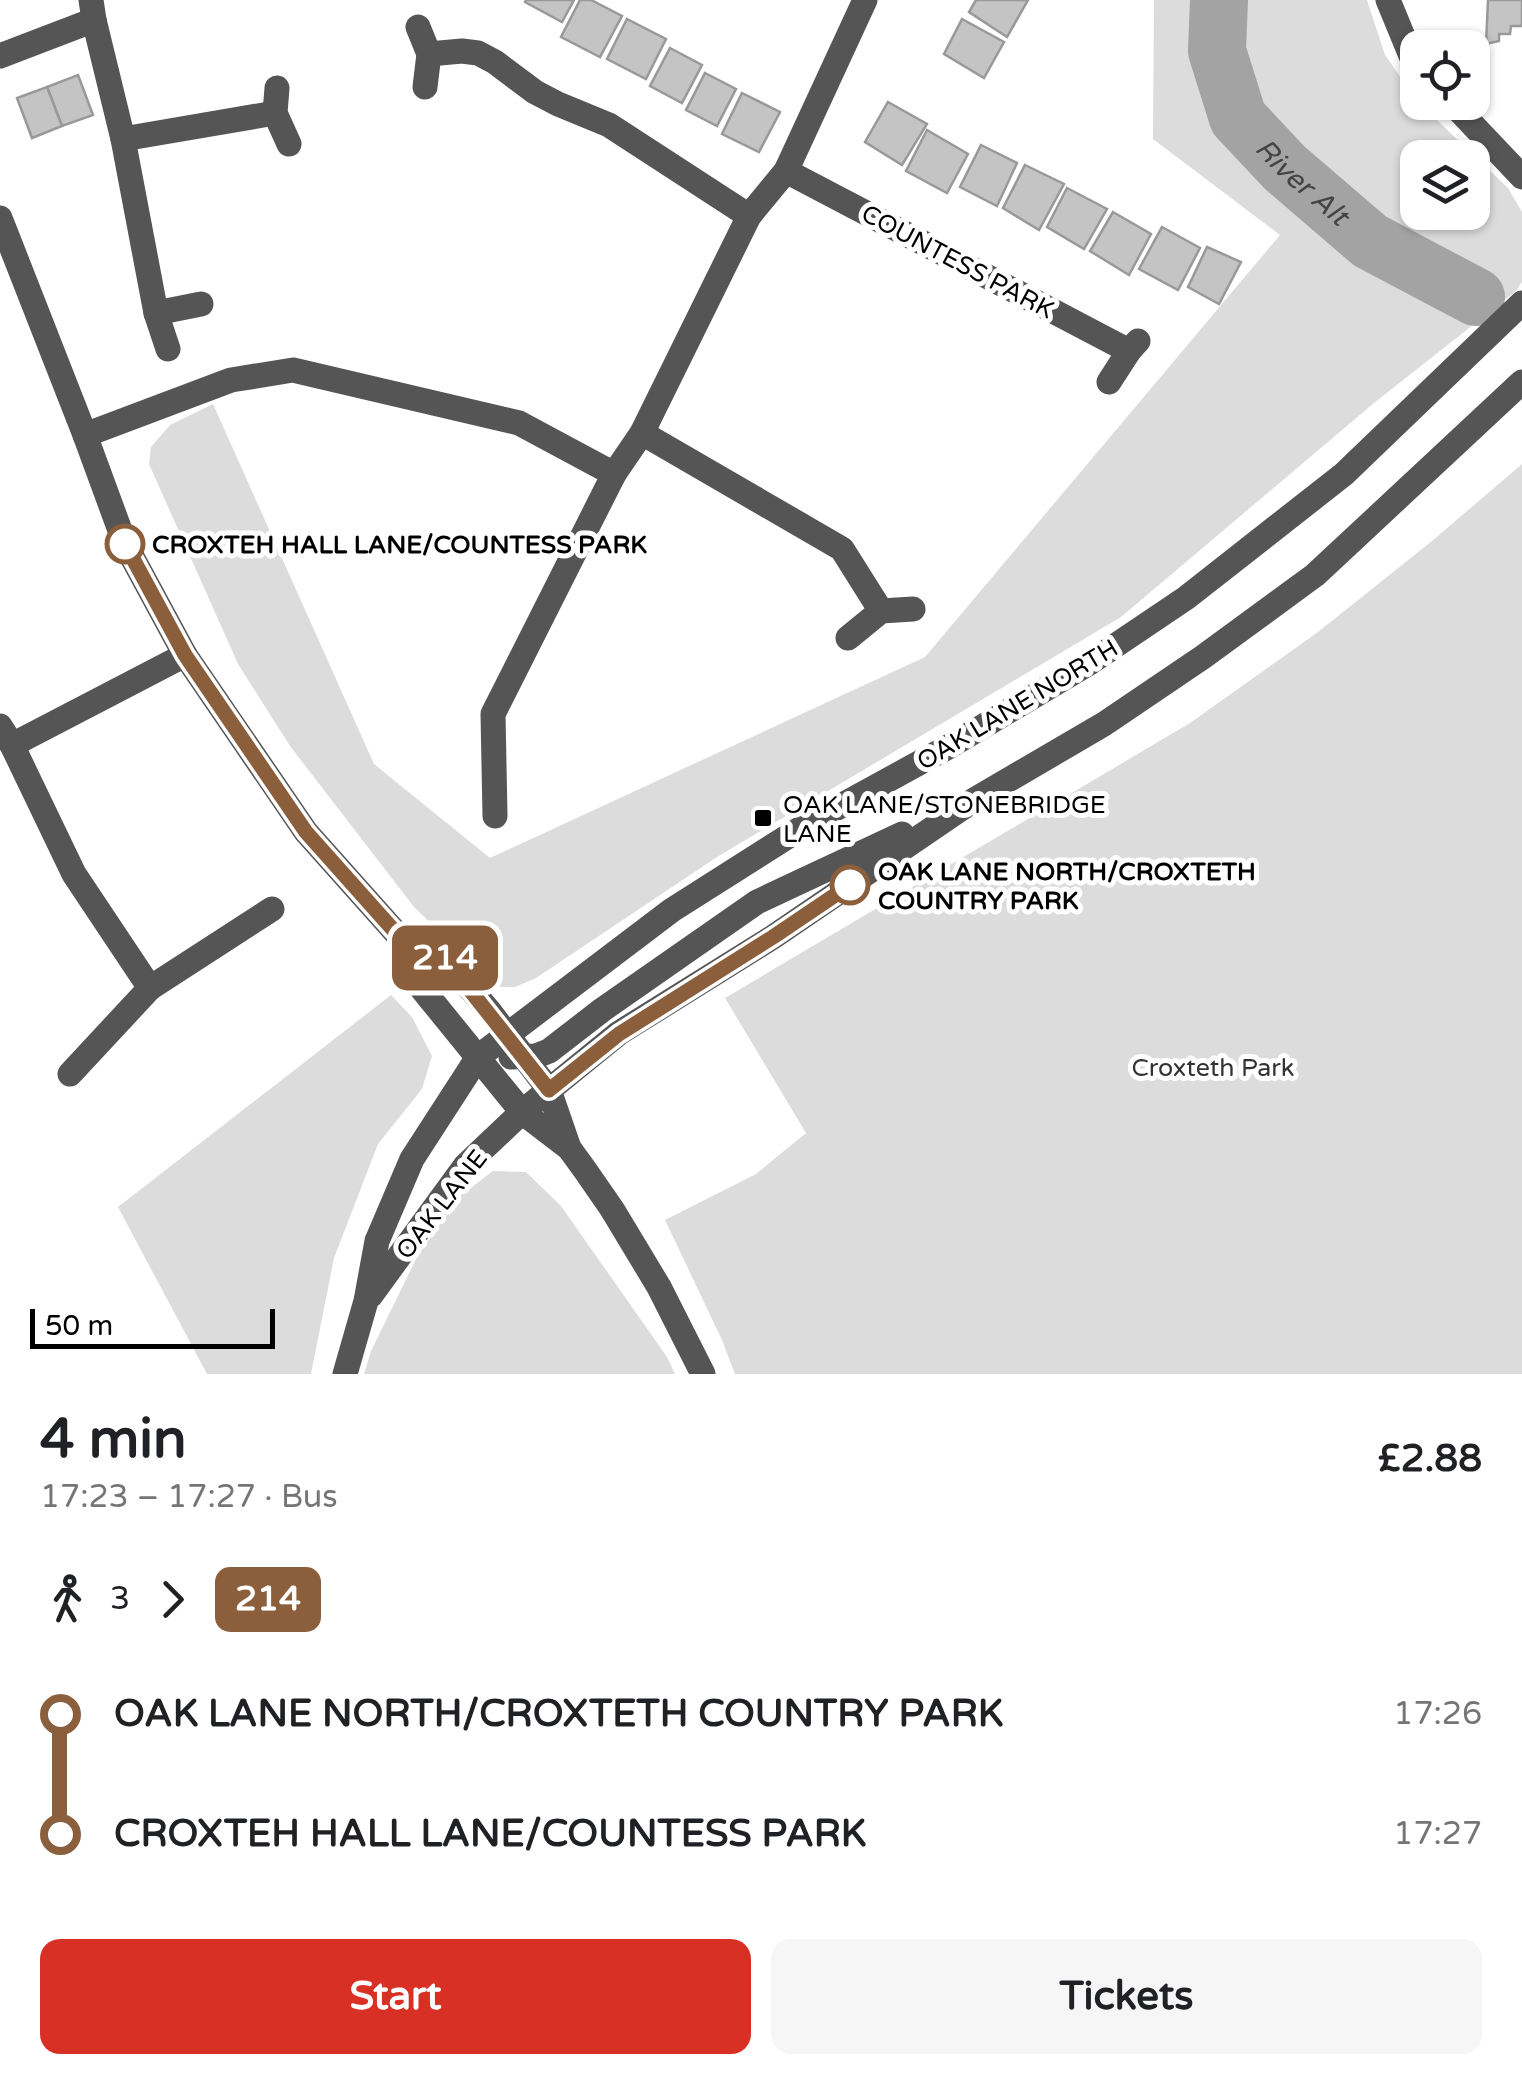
<!DOCTYPE html>
<html lang="en">
<head>
<meta charset="utf-8">
<style>
	:root { --surface:#fff; --page:#f6f6f6; --text:#202124; --muted:#757577; --accent:#d93025 }
	body { margin:0; font-family:"Varela Round",sans-serif; background:var(--page); color:var(--text); height:100vh; display:flex; flex-direction:column; font-size:38px; white-space:nowrap }
	* { box-sizing:border-box; margin:0 }
	p { font-size:32px; color:var(--muted) }
	.icon { flex:none; width:55px; height:55px; fill:none; stroke:currentColor; stroke-width:2; stroke-linecap:round; stroke-linejoin:round }
	.map { position:relative; height:1374px; overflow:hidden }
	.side { display:flex; flex-direction:column; background:var(--surface); flex:1 }
	.side>* { flex:none }
	.badge { padding:0 20px; border-radius:15px; font-size:35px; line-height:65px }
	.buttons { position:absolute; left:1400px; top:30px; display:grid; gap:20px }
	.buttons a { display:grid; place-items:center; width:90px; height:90px; border-radius:20px; background:var(--surface); box-shadow:0 2px 8px #0004; font-size:50px }
	.scale { position:absolute; left:30px; bottom:25px; width:245px; box-sizing:border-box; padding-left:10px; border:5px solid #000; border-top:0; font-size:28px; line-height:35px; white-space:nowrap; color:#000; -webkit-text-stroke:8px #fff; paint-order:stroke }
	.map>.badge { position:absolute; translate:-50% -50%; box-shadow:0 0 0 5px #fff }
	.legs { display:flex; align-items:center; gap:15px; height:110px; padding:0 40px; font-size:32px }
	.legs p { margin-inline-start:auto }
	.headline { display:flex; align-items:center; justify-content:space-between; height:170px; padding:0 40px }
	h1 { font-size:55px; font-weight:700; line-height:75px }
	.primary-button { display:flex; gap:20px; margin-top:auto; padding:20px 40px }
	.primary-button a { flex:1; height:115px; border-radius:20px; background:var(--accent); color:#fff; font-size:40px; font-weight:700; line-height:115px; text-align:center }
	.primary-button a+a { background:var(--page); color:var(--text) }
	ul { padding:0 40px; list-style:none }
	li { display:flex; align-items:center; gap:35px; height:120px; font-size:38px }
	li i { display:grid; place-items:center; width:15px; height:100%; margin:0 12px; background:currentColor }
	li i::after { content:''; width:25px; height:25px; margin:-12px; border:8px solid; border-radius:50%; background:var(--surface) }
	li p { margin-inline-start:auto }
	li:first-child i { background:linear-gradient(#0000 50%,currentColor 0) }
	li:last-child i { background:linear-gradient(currentColor 50%,#0000 0) }
	.map>svg:first-child { display:block }
	.green { fill:#dcdcdc; fill-rule:evenodd }
	.lines { fill:none; stroke-linecap:round; stroke-linejoin:round }
	.river { stroke:#a3a3a3; stroke-width:58 }
	.building { fill:#c4c4c4; stroke:#999; stroke-width:2.5 }
	.minor { stroke:#555; stroke-width:25 }
	.line-1-casing { stroke:#fff; stroke-width:22 }
	.line-1 { stroke:#8b5e3c; stroke-width:15 }
	.stop-1-dot { fill:#fff; stroke:#8b5e3c; stroke-width:5 }
	.poi-dot { fill:#000; stroke:#fff; stroke-width:4 }
	.labels { text-anchor:middle; stroke-width:10; stroke-linejoin:round; paint-order:stroke }
	.street-label { font-size:25px; fill:#000; stroke:#fff }
	.stop-label { font-size:25px; font-weight:bold; fill:#000; stroke:#fff; text-anchor:start }
	.poi-label { font-size:25px; fill:#000; stroke:#fff; text-anchor:start }
	.park-label { font-size:25px; fill:#333; stroke:#fff }
	.water-label { font-size:28px; font-style:italic; fill:#444; stroke:#fff }
</style>
</head>
<body>
<div class="map">
<svg width="1522" height="1374" viewBox="0 0 1522 1374">
	<rect width="100%" height="100%" fill="#fff"/>
	<g class="green">
		<path d="M1154 0H1367L1385 55 1418 102 1508 188 1522 212V282L1516 291 1374 403 1121 617 717 857 536 978 515 987H497L414 907 290 746 238 664 149 464 151 447 170 425 213 404 374 764 490 858 925 657 1280 235 1153 139ZM1418 158H1472V212H1418Z"/>
		<polygon points="1522,464 1522,1374 735,1374 722,1340 665,1220 756,1174 806,1133 725,998 1190,723 1318,632 1432,541"/>
		<polygon points="391,995 412,1017 432,1056 422,1089 378,1144 334,1258 311,1374 207,1374 118,1207"/>
		<polygon points="493,1171 526,1172 561,1206 667,1357 675,1374 364,1374 371,1351 418,1255 460,1196"/>
	</g>
	<g class="lines">
		<path class="river" id="s1" d="M1219 0 1217 51 1238 118 1285 168 1370 241 1476 297"/>
	</g>
	<g class="building">
		<polygon points="526,0 574,0 562,22 525,2"/>
		<polygon points="580,0 591,0 622,16 600,57 561,37"/>
		<polygon points="976,0 1028,0 1007,37 969,12"/>
		<polygon points="1488,0 1522,0 1522,26 1511,26 1510,34 1499,34 1499,41 1486,44"/>
		<polygon points="627,19 666,39 646,79 607,59"/>
		<polygon points="962,19 1004,42 984,78 944,54"/>
		<polygon points="670,48 702,65 682,103 650,86"/>
		<polygon points="705,73 736,89 717,126 686,110"/>
		<polygon points="78,75 93,115 62,126 47,87"/>
		<polygon points="47,87 62,126 32,138 17,98"/>
		<polygon points="742,93 780,112 759,152 722,134"/>
		<polygon points="888,102 927,124 902,165 865,142"/>
		<polygon points="927,130 968,154 947,193 906,171"/>
		<polygon points="981,145 1017,163 997,206 960,187"/>
		<polygon points="1025,165 1064,184 1039,230 1003,208"/>
		<polygon points="1067,188 1107,209 1084,249 1047,227"/>
		<polygon points="1113,212 1151,234 1129,275 1090,251"/>
		<polygon points="1162,227 1200,248 1178,290 1139,269"/>
		<polygon points="1207,247 1241,262 1219,304 1188,287"/>
	</g>
	<g class="lines">
		<g class="minor">
			<polyline points="91,0 94,20 123,139 156,313 168,349"/>
			<polyline points="1388,0 1414,63 1418,67"/>
			<polyline points="418,27 429,54 425,87"/>
			<polyline points="429,54 462,51 478,53 495,62 535,92 558,104 609,125 749,216"/>
			<polyline points="0,56 94,20"/>
			<polyline points="277,88 275,113 289,144"/>
			<polyline points="1451,102 1522,177"/>
			<polyline points="123,139 275,113"/>
			<polyline points="786,171 1129,351"/>
			<polyline points="0,218 85,435 125,544 185,655 306,832 405,943 443,956 490,1012 549,1090 569,1148"/>
			<polyline points="156,313 201,304"/>
			<polyline points="1109,382 1129,351 1138,341"/>
			<polyline points="642,433 842,549 881,611"/>
			<polyline points="85,435 231,380 293,370 519,423 614,474"/>
			<polyline points="848,638 881,611 913,609"/>
			<polyline points="0,726 12,745 74,874 150,988"/>
			<polyline points="12,745 185,655"/>
			<polyline points="495,816 493,714 614,474 642,433 749,216 786,171 865,0"/>
			<polyline points="405,943 410,974 522,1112 569,1148 585,1170 612,1209 659,1287 703,1374"/>
			<polyline points="511,1057 536,1056 549,1051 602,1010 757,902 902,834"/>
			<polyline points="70,1074 150,988 272,909"/>
			<polyline points="371,1295 466,1165 522,1112 619,1033 773,937 974,800 1104,724 1203,657 1315,575 1522,382"/>
			<polyline points="345,1374 366,1301 377,1241 412,1159 478,1057 672,910 806,825 950,746 1091,662 1186,598 1344,474 1522,303"/>
		</g>
	</g>
	<g class="lines">
		<defs>
			<polyline id="line-1" points="125,544 185,655 306,832 405,943 443,956 549,1090 619,1034 773,937 850,885"/>
		</defs>
		<use href="#line-1" class="line-1-casing"/>
		<use href="#line-1" class="line-1"/>
	</g>
	<g class="stop-1-dot">
		<circle cx="125" cy="544" r="18"/>
		<circle cx="850" cy="885" r="18"/>
	</g>
	<rect class="poi-dot" x="753" y="808" width="20" height="20" rx="5"/>
	<g class="labels">
		<g class="street-label">
			<text transform="translate(958 261) rotate(28)" y="9">COUNTESS PARK</text>
			<text transform="translate(1017 704) rotate(-31)" y="9">OAK LANE NORTH</text>
			<text transform="translate(441 1204) rotate(-52)" y="9">OAK LANE</text>
		</g>
		<g class="stop-label">
			<text x="152" y="553">CROXTEH HALL LANE/COUNTESS PARK</text>
			<text x="878" y="880">OAK LANE NORTH/CROXTETH<tspan x="878" dy="29">COUNTRY PARK</tspan></text>
		</g>
		<g class="poi-label">
			<text x="783" y="813">OAK LANE/STONEBRIDGE<tspan x="783" dy="29">LANE</tspan></text>
		</g>
		<g class="park-label">
			<text x="1213" y="1076">Croxteth Park</text>
		</g>
		<g class="water-label">
			<text dy="10" stroke="none"><textPath href="#s1" startOffset="212">River Alt</textPath></text>
		</g>
	</g>
</svg>
<div class="buttons">
<a><svg class="icon" aria-label="locate" viewBox="0 0 24 24"><circle cx="12" cy="12" r="6"/><path d="M12 2v4M12 18v4M2 12h4M18 12h4"/></svg></a>
<a><svg class="icon" aria-label="layers" viewBox="0 0 24 24"><path d="M12 4l9 5-9 5-9-5zM3 14l9 5 9-5"/></svg></a>
</div>
<div class="scale">50 m</div>
<b class="badge" style="left:445px;top:958px;background:#8b5e3c;color:#fff">214</b>
</div>
<section class="side">
<div class="headline"><div><h1>4 min</h1><p>17:23 – 17:27 · Bus</p></div><b>£2.88</b></div>
<div class="legs"><svg class="icon" aria-label="walk" viewBox="0 0 24 24"><circle cx="13" cy="4" r="2"/><path d="M13 8l-2 6 4 7M11 14l-3 7M7 12l3-4h3l4 4"/></svg>3<svg class="icon" aria-label="forward" viewBox="0 0 24 24"><path d="M9 5l7 7-7 7"/></svg><b class="badge" style="background:#8b5e3c;color:#fff">214</b></div>
<ul>
<li><i style="color:#8b5e3c"></i><b>OAK LANE NORTH/CROXTETH COUNTRY PARK</b><p>17:26</p></li>
<li><i style="color:#8b5e3c"></i><b>CROXTEH HALL LANE/COUNTESS PARK</b><p>17:27</p></li>
</ul>
<div class="primary-button"><a>Start</a><a>Tickets</a></div>
</section>
</body>
</html>
